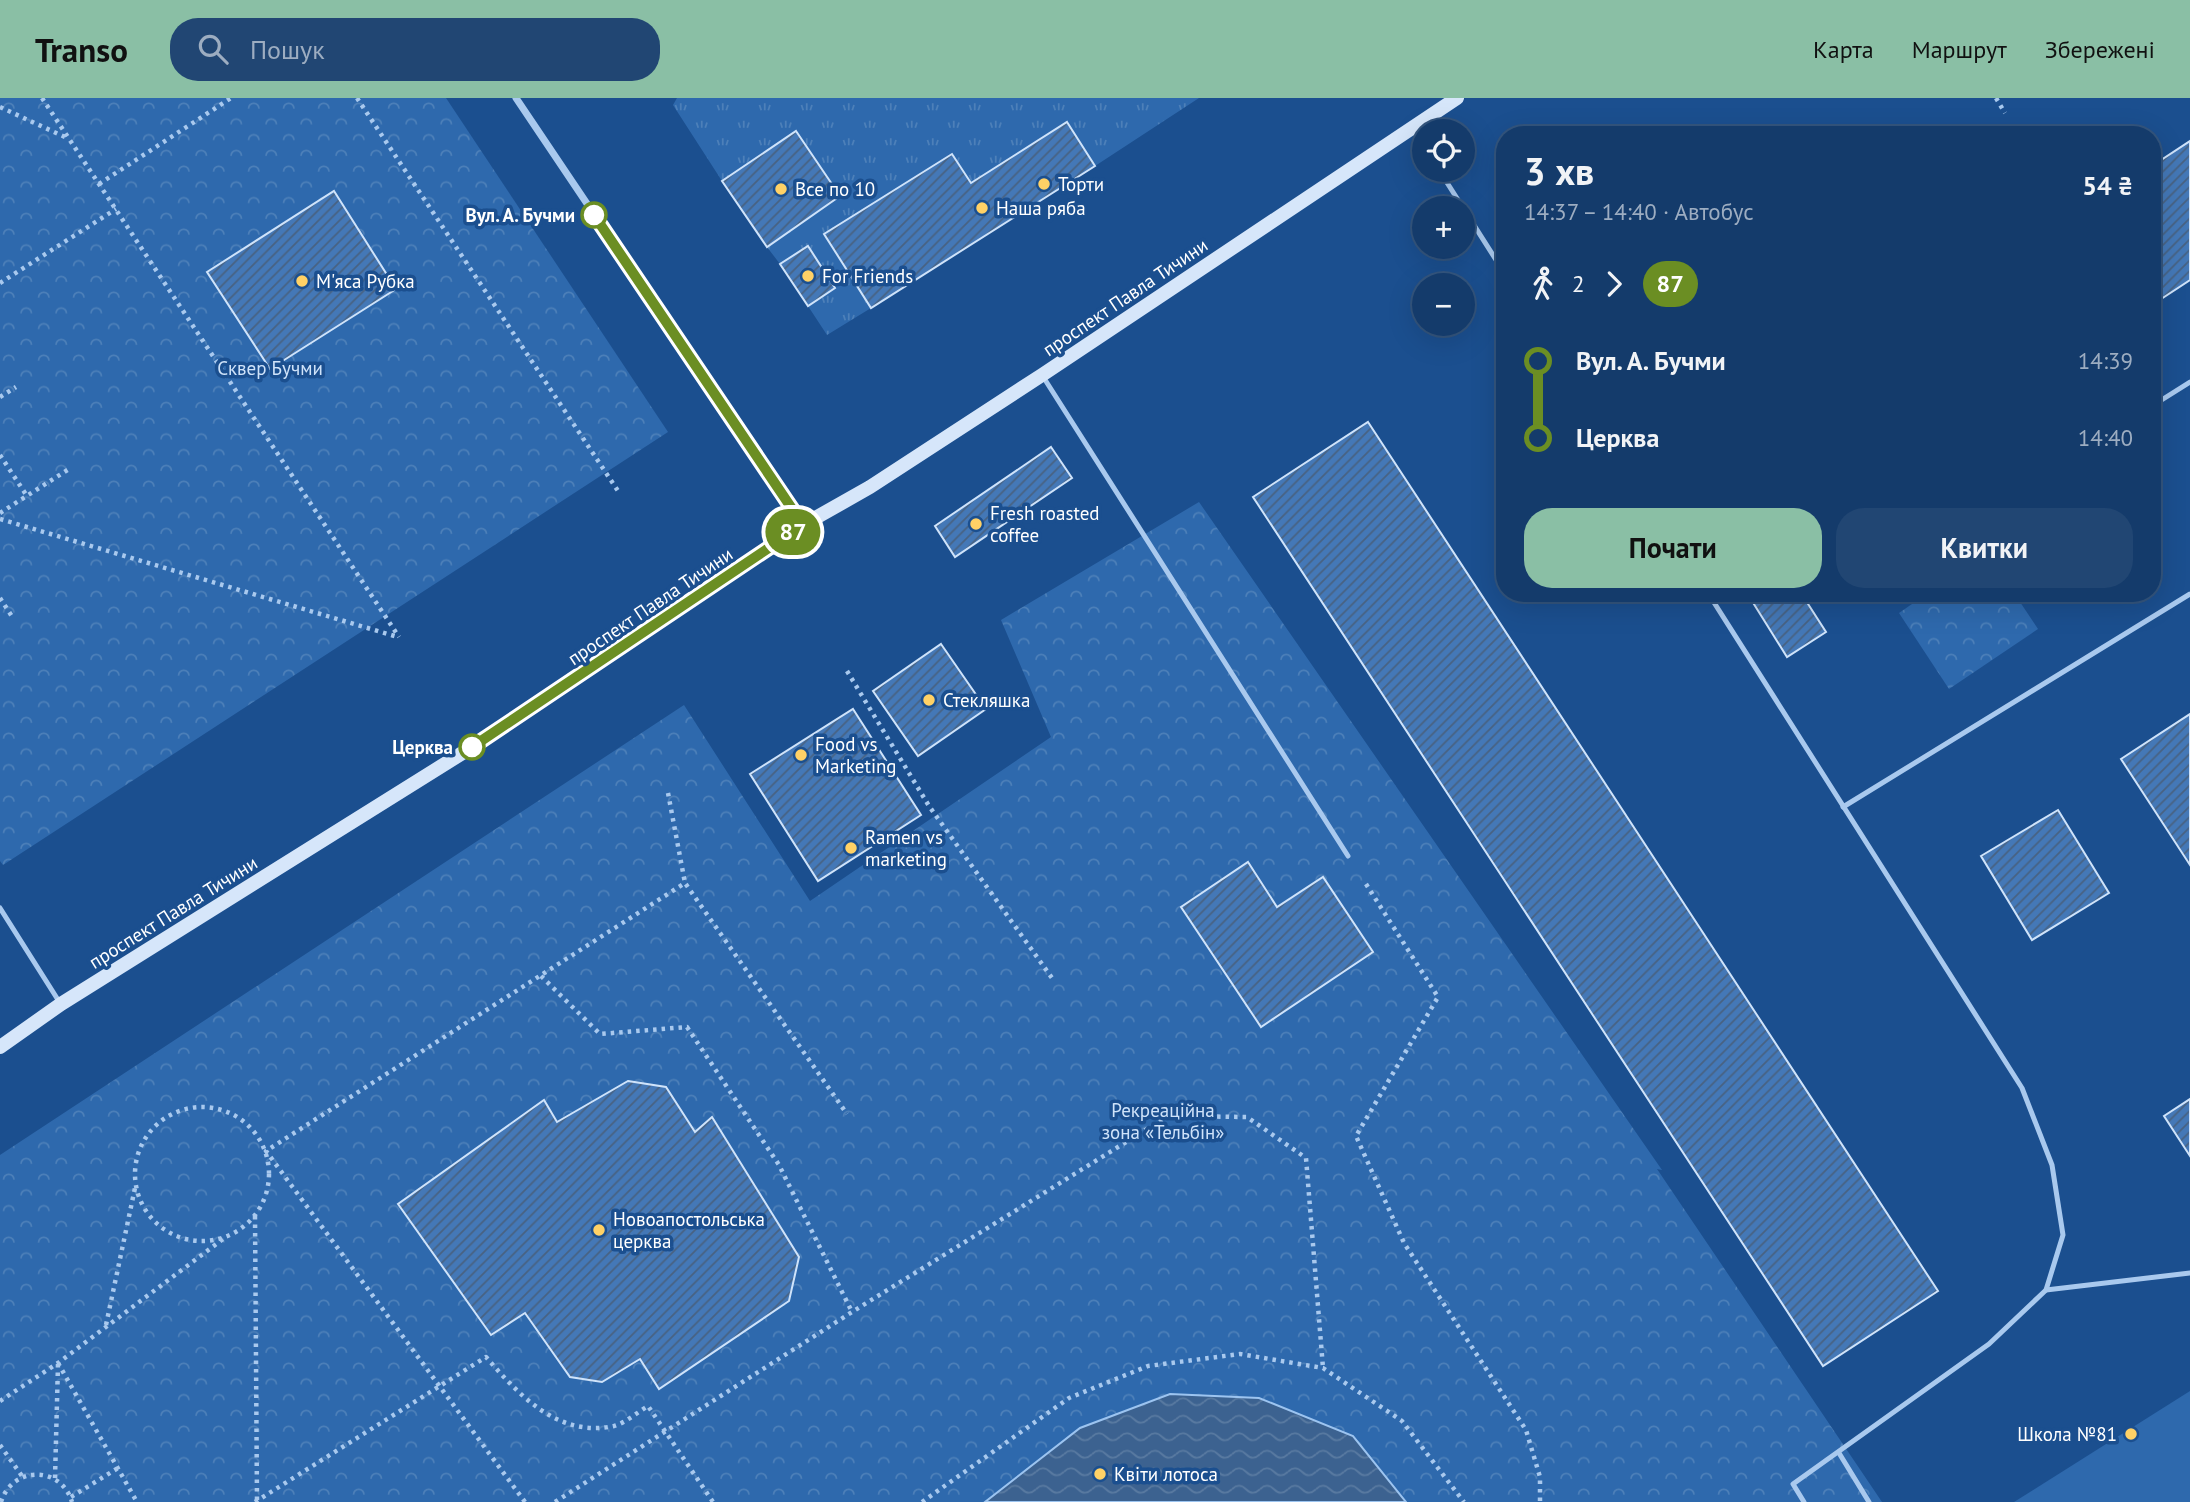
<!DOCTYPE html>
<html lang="uk">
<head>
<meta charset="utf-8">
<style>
	:root { --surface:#143b6b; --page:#214673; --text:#f1f3f6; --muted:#9dadc1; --line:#33557e; --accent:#8abfa5 }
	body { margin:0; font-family:"PT Sans",sans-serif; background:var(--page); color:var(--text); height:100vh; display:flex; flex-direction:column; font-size:26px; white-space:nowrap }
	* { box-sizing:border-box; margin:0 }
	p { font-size:23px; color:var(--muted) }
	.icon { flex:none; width:38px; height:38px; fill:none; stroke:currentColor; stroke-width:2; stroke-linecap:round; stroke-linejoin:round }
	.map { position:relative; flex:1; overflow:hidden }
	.panel { position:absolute; left:1496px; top:28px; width:665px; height:476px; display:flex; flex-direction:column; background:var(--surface); border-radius:28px; box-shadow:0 7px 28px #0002,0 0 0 2px var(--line) }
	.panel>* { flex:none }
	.badge { padding:0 14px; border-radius:23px; font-size:24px; line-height:46px }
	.tools { position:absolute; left:1412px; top:21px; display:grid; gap:14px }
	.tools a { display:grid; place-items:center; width:63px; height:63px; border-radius:50%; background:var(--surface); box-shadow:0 7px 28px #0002,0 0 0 2px var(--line); font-size:35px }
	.map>.badge { position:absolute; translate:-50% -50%; box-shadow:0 0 0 4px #fff }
	.legs { display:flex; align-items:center; gap:10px; height:77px; padding:0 28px; font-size:23px }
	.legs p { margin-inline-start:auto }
	.overview { display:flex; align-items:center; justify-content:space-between; height:119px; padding:0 28px }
	h1 { font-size:38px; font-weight:800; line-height:52px }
	.primary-button { display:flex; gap:14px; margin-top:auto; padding:14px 28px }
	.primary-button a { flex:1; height:80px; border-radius:28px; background:var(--accent); color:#111; font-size:28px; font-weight:800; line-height:80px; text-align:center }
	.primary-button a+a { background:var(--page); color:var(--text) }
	ul { padding:0 28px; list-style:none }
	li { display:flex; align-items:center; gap:24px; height:77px; font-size:26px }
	li i { display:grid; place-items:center; width:10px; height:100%; margin:0 9px; background:currentColor }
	li i::after { content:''; width:18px; height:18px; margin:-9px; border:5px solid; border-radius:50%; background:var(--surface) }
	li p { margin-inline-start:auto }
	li:first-child i { background:linear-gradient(#0000 50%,currentColor 0) }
	li:last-child i { background:linear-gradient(currentColor 50%,#0000 0) }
	header { display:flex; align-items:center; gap:42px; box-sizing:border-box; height:98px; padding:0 35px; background:var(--accent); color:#111 }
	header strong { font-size:33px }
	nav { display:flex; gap:38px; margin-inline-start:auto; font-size:24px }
	.search { width:490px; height:63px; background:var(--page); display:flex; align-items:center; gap:18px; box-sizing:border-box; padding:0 24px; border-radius:28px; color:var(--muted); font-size:26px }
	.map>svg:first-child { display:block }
	.grass { fill:url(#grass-tufts) }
	.forest { fill:url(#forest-crowns) }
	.pitch { fill:#2e69ad }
	.water { fill:url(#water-waves); stroke:#9cc4f0; stroke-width:2 }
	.building { fill:url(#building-hatch); stroke:#cfe3fa; stroke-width:2 }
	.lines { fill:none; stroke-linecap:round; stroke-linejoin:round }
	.path { stroke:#a9c9ee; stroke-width:4.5; stroke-dasharray:3.5 5; stroke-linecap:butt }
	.lane { stroke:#a9c9ee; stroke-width:5 }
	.street { stroke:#a9c9ee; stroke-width:7 }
	.secondary { stroke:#d6e6fa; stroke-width:14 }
	.line-1-casing { stroke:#fff; stroke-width:16 }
	.line-1 { stroke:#6b8e23; stroke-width:10 }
	.poi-dot { fill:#ffd166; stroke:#1b4f8f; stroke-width:2.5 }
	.stop-1-dot { fill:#fff; stroke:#6b8e23; stroke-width:3.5 }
	.labels { text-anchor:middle; stroke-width:7; stroke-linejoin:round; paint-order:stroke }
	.poi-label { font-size:19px; fill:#fff; stroke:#1b4f8f; text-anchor:start }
	.stop-label { font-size:19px; font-weight:bold; fill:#fff; stroke:#1b4f8f; text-anchor:end }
	.street-label { font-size:19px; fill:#fff; stroke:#1b4f8f }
	.park-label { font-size:19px; fill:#cfe3fa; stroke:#1b4f8f }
</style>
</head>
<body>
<header>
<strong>Transo</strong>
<div class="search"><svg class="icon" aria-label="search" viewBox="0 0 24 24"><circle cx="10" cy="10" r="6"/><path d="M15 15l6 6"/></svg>Пошук</div>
<nav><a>Карта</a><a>Маршрут</a><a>Збережені</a></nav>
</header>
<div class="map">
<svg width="2190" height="1404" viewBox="0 0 2190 1404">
	<defs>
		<pattern id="grass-tufts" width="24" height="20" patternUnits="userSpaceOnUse" patternTransform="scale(1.75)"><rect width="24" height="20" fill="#2e69ad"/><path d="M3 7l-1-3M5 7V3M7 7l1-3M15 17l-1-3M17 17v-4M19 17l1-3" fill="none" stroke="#4d80b9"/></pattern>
		<pattern id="forest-crowns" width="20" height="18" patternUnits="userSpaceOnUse" patternTransform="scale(1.75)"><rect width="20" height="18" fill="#2e69ad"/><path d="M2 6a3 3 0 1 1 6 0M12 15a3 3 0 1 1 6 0" fill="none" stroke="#4d80b9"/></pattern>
		<pattern id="water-waves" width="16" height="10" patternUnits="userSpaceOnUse" patternTransform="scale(1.75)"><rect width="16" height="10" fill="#3c6290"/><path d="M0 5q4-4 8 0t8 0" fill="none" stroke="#597aa1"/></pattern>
		<pattern id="building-hatch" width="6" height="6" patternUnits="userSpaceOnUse" patternTransform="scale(1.75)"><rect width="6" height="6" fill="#4478b7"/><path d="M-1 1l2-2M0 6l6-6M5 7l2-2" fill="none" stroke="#486282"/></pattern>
	</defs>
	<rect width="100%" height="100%" fill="#1b4f8f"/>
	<polygon class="grass" points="677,0 1199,0 1095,68 1067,25 971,85 952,56 825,136 871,210 827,237 808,208 835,190 808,148 780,166 767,149 840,98 796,33 722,83 673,7"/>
	<g class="forest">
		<polygon points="0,0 446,0 668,334 3,767 0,763"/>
		<polygon points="1199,404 1662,1072 1657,1071 1882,1404 0,1404 0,1057 684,607 810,803 1051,639 1001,522"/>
		<polygon points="1928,495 2014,495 2038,531 1949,591 1899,515"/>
	</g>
	<polygon class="pitch" points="2190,1293 2190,1404 2014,1404"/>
	<polygon class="water" points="1170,1296 1259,1300 1353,1338 1406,1404 985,1404 1080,1330"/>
	<g class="building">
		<polygon points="1067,24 1095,68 871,210 824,136 952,56 971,85"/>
		<polygon points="796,33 840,98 767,149 722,83"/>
		<polygon points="2190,43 2190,182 2152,207 2152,68"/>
		<polygon points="334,93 396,191 270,271 207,174"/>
		<polygon points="808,148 835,190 808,208 780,166"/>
		<polygon points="1368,324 1938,1193 1823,1268 1253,399"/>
		<polygon points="1051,349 1072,380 955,459 935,428"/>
		<polygon points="1747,495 1801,495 1826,534 1787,559"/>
		<polygon points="941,546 986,611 918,658 873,593"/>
		<polygon points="853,611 921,717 818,783 750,676"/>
		<polygon points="2190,616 2190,767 2121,661"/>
		<polygon points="2058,712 2109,795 2032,842 1981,758"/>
		<polygon points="1248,764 1277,809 1323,779 1373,854 1261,929 1181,809"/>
		<polygon points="628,983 666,989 695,1034 712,1019 799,1159 789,1203 659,1291 640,1261 602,1284 570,1279 525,1215 491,1237 398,1106 544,1002 557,1024"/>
		<polygon points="2190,1001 2190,1058 2164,1018"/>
	</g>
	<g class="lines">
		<g class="path">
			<polyline points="42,0 399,539"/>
			<polyline points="357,0 618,393"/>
			<polyline points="1996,0 2005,15"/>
			<polyline points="0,9 67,40"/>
			<polyline points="99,86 231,0"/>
			<polyline points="0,185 116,111"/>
			<polyline points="0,299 16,289"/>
			<polyline points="0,357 27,398"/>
			<polyline points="0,415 69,371"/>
			<polyline points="0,421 398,539"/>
			<polyline points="0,500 13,520"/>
			<polyline points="847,573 929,708 1052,880"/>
			<polyline points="668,695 685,785"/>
			<polyline points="1366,786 1438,899 1356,1038 1404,1145 1526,1332 1540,1379 1540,1404"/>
			<polyline points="541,878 600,936 687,929 779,1067 852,1214"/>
			<circle cx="202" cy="1076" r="67"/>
			<polyline points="255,1118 257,1403"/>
			<polyline points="106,1227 135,1090"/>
			<polyline points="58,1265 137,1404"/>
			<polyline points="0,1303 58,1265 223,1141"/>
			<polyline points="0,1347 22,1378"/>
			<polyline points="55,1380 58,1266"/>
			<polyline points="71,1399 118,1370"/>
			<path d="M1 1404C12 1368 61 1367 72 1404"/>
			<path d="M255 1404 486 1259C519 1297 558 1340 614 1328 625 1325 638 1314 648 1308L713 1404"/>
			<polyline points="525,1404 266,1053 685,785 847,1016"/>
			<polyline points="555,1404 852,1214 1168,1018 1247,1019 1306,1060 1323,1270"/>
			<polyline points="922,1404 1069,1300 1148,1268 1240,1256 1323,1270 1402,1323 1464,1404"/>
		</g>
		<g class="lane">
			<polyline points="1413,32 1424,49"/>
			<polyline points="1439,72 1505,176"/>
			<polyline points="1042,277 1348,758"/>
			<polyline points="2152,308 2190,284"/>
			<polyline points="1708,495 2022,990 2052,1067 2063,1137 2046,1192 1989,1246 1793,1386 1804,1404"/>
			<polyline points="1843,709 2190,496"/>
			<polyline points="0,810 60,905"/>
			<polyline points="2046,1192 2190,1175"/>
			<polyline points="1839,1355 1869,1404"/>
		</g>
		<polyline class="street" points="516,0 803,427"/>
		<polyline class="secondary" points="0,949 61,906 472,649 803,427 870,389 1042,277 1457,0"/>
	</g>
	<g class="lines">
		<defs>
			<polyline id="line-1" points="472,649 803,427 594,117"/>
		</defs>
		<use href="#line-1" class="line-1-casing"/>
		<use href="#line-1" class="line-1"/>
	</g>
	<g class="poi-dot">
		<circle cx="1044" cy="86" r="7"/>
		<circle cx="781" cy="91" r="7"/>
		<circle cx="982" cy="110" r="7"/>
		<circle cx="808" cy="178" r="7"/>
		<circle cx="302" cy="183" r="7"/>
		<circle cx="976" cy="426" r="7"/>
		<circle cx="929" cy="602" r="7"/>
		<circle cx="801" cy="657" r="7"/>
		<circle cx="851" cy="750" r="7"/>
		<circle cx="599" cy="1132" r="7"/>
		<circle cx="2131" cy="1336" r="7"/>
		<circle cx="1100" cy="1376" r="7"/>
	</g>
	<g class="stop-1-dot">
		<circle cx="594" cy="117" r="12"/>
		<circle cx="472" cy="649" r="12"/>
	</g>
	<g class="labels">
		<g class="poi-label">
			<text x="1058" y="93">Торти</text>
			<text x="795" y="98">Все по 10</text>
			<text x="996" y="117">Наша ряба</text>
			<text x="822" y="185">For Friends</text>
			<text x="316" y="190">М'яса Рубка</text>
			<text x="990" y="422">Fresh roasted<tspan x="990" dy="22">coffee</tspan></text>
			<text x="943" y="609">Стекляшка</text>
			<text x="815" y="653">Food vs<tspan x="815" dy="22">Marketing</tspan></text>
			<text x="865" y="746">Ramen vs<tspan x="865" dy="22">marketing</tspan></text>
			<text x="613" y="1128">Новоапостольська<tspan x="613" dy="22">церква</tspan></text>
			<text x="2117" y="1343" text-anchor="end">Школа №81</text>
			<text x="1114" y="1383">Квіти лотоса</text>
		</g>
		<g class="stop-label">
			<text x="575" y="124">Вул. А. Бучми</text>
			<text x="453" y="656">Церква</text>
		</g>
		<g class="street-label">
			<text transform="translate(1125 199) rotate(-34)" y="7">проспект Павла Тичини</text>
			<text transform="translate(650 508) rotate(-34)" y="7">проспект Павла Тичини</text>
			<text transform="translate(173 814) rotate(-32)" y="7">проспект Павла Тичини</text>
		</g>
		<g class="park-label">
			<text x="270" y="277">Сквер Бучми</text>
			<text x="1163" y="1019">Рекреаційна<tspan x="1163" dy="22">зона «Тельбін»</tspan></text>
		</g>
	</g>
</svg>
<div class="tools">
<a><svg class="icon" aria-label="locate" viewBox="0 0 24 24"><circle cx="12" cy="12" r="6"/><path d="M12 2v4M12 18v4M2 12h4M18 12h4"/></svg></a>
<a>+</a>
<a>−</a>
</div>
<b class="badge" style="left:793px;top:434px;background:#6b8e23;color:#fff">87</b>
<section class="panel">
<div class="overview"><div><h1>3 хв</h1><p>14:37 – 14:40 · Автобус</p></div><b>54 ₴</b></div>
<div class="legs"><svg class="icon" aria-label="walk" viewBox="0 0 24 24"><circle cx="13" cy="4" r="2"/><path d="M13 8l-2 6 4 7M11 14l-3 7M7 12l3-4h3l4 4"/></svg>2<svg class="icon" aria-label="forward" viewBox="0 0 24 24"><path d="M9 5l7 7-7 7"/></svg><b class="badge" style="background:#6b8e23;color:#fff">87</b></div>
<ul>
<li><i style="color:#6b8e23"></i><b>Вул. А. Бучми</b><p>14:39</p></li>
<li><i style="color:#6b8e23"></i><b>Церква</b><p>14:40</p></li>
</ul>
<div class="primary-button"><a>Почати</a><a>Квитки</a></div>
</section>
</div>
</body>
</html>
